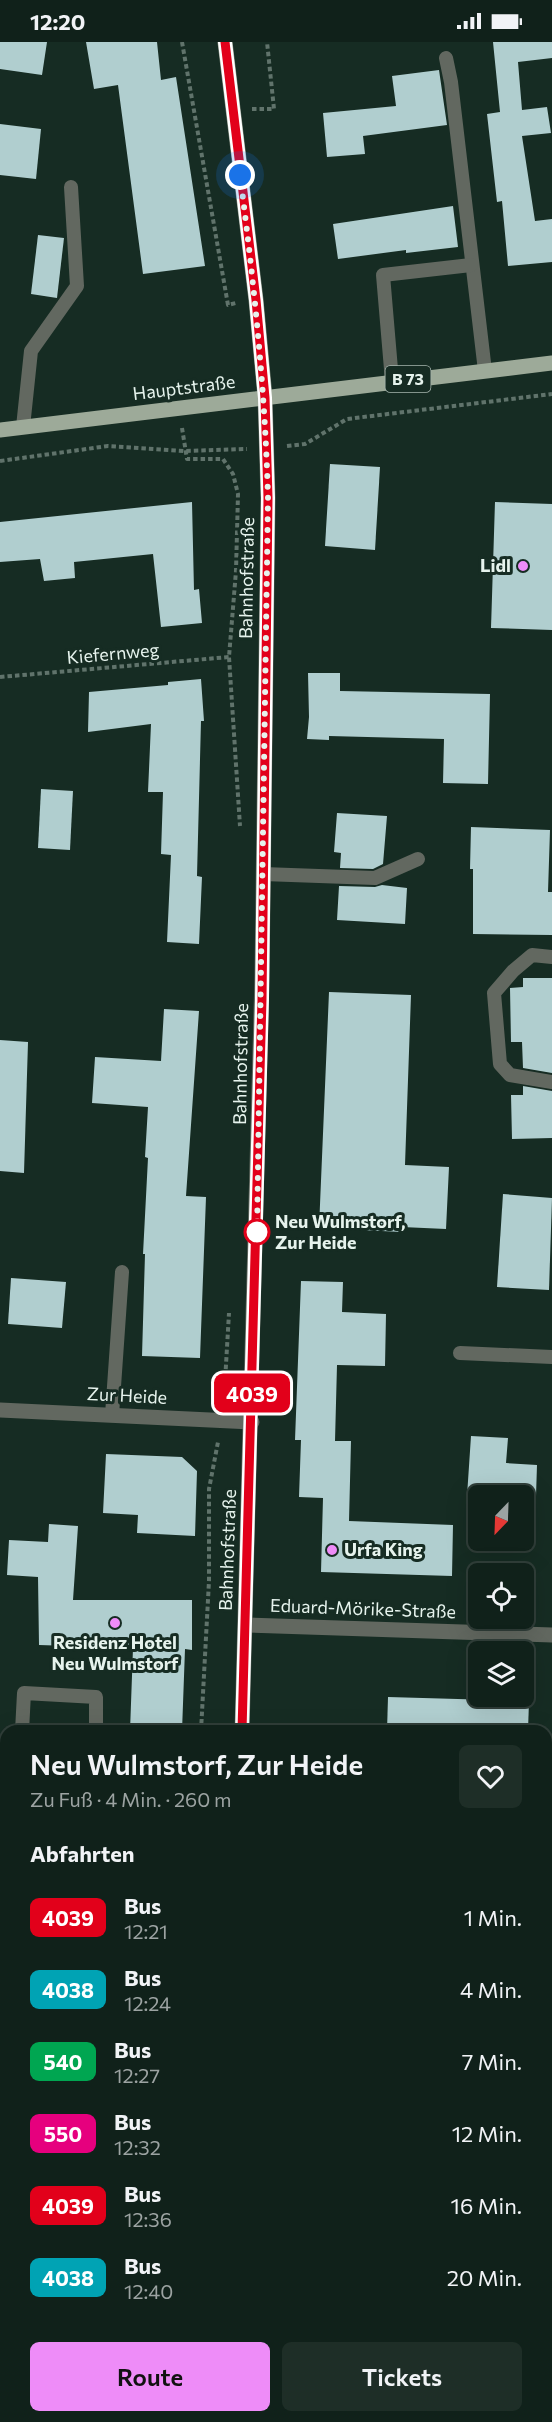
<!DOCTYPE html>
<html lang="de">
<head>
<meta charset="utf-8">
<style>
	:root { --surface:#10211a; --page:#1e2e27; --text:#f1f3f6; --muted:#9ca3a2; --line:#303e39; --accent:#ee8cf8 }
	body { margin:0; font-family:Commissioner,sans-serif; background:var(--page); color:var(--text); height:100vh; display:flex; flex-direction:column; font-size:22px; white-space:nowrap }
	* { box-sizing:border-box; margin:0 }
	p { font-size:20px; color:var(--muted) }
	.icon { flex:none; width:33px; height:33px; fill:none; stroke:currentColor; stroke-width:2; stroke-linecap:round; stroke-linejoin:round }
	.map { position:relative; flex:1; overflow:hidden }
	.details { position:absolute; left:0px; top:1683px; width:552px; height:698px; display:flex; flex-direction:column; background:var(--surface); border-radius:18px 18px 0 0; box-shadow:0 6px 24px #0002,0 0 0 2px var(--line) }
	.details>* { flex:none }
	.badge { padding:0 12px; border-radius:9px; font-size:21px; line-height:39px }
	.needle { width:39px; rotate:203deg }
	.fabs { position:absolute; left:468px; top:1443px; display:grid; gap:12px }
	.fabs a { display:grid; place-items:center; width:66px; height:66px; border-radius:9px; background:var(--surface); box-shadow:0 6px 24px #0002,0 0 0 2px var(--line); font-size:30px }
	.you { position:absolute; width:30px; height:30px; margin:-15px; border:4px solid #fff; border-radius:50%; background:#1a73e8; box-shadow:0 0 0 9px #1a73e833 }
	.map>.badge { position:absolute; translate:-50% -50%; box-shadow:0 0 0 3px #fff }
	h2 { padding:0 30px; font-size:22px; line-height:54px }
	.round { display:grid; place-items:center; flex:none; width:63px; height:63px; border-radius:9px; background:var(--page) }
	.head { display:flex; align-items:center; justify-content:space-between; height:102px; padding:0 30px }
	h1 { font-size:28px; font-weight:600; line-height:45px }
	.action { display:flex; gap:12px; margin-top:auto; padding:12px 30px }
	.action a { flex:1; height:69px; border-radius:9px; background:var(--accent); color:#111; font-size:24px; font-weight:600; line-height:69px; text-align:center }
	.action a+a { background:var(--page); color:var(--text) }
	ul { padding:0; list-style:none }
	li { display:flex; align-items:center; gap:18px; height:72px; padding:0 30px }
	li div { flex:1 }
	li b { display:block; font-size:22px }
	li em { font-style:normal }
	li .badge { min-width:66px; font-weight:700; text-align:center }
	.status { display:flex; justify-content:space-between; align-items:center; height:42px; padding:0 30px; background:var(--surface); direction:ltr }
	.status svg { height:16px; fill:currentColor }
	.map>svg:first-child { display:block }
	.building { fill:#b0cecf }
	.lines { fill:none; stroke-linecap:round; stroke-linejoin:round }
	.path { stroke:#60736b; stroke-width:4; stroke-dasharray:4.5 3; stroke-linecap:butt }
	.service { stroke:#626860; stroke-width:14 }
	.minor { stroke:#626860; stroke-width:15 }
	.tertiary { stroke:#626860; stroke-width:15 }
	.secondary { stroke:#848d80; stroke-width:15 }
	.primary { stroke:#9daa99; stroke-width:15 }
	.line-casing { stroke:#fff; stroke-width:14 }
	.line { stroke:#e2001a; stroke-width:9 }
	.walk { stroke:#e6f3ed; stroke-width:6; stroke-dasharray:0 10.8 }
	.poi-dot { fill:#ee8cf8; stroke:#162c23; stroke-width:2 }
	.stop-dot { fill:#fff; stroke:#e2001a; stroke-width:3 }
	.labels { text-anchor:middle; stroke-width:6; stroke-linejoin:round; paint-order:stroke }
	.shield { fill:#162c23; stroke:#a8b7b0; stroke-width:1.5 }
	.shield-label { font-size:16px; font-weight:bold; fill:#e6f3ed }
	.street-label { font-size:18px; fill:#e6f3ed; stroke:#162c23 }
	.poi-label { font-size:18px; font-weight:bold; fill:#e6f3ed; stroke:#162c23; text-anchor:end }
	.stop-label { font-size:18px; font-weight:bold; fill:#e6f3ed; stroke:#162c23; text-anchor:start }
</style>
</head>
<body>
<div class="status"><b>12:20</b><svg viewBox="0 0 49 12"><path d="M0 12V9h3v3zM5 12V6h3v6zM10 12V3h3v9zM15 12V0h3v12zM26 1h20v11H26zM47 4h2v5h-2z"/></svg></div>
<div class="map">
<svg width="552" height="2380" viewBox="0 0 552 2380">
	<rect width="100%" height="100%" fill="#162c23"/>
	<g class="building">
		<polygon points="0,0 47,0 42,33 0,27"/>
		<polygon points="86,0 157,0 161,38 176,35 205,224 143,232 118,43 94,47"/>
		<polygon points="493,0 552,0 552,16 518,20 522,68 547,65 551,91 522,94 535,179 552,177 552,220 508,224 502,159 497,160 487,72 500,70"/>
		<polygon points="439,28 447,83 363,94 365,112 327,115 323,71 396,64 392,34"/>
		<polygon points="0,82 41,87 36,137 0,133"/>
		<polygon points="453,164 458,205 406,211 406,208 338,217 333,182"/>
		<polygon points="38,193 64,196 57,256 31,252"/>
		<polygon points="330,422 380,425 375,508 325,504"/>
		<polygon points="192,460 194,548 199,547 202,581 161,585 153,512 74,520 75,536 44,539 40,517 0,520 0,480"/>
		<polygon points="495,460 552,462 552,588 491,586"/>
		<polygon points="308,631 340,631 340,649 490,652 488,742 443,741 444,697 329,694 329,698 307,697 309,675"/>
		<polygon points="201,637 204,679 201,679 197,834 202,835 199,902 167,900 171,813 161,812 163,750 148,750 151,682 88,690 89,650 168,643 168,640"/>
		<polygon points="41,747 73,749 70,808 38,806"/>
		<polygon points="337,771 387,774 383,822 373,827 340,826 341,811 334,810"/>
		<polygon points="471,785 550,788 548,850 552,850 552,893 473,892 473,827 470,827"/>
		<polygon points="382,843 407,846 405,882 337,878 339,844 375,845"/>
		<polygon points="523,936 552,936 552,1031 523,1026 522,1000 511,1000 510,946 523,945"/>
		<polygon points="329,950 411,953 405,1123 449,1125 446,1187 402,1185 402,1190 319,1186"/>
		<polygon points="164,967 199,969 186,1154 206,1155 200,1316 142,1314 145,1212 143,1212 148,1116 145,1115 148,1065 92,1061 95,1015 161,1019"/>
		<polygon points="0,998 28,1000 24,1131 0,1129"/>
		<polygon points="523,1044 552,1049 552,1096 512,1097 511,1053 523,1053"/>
		<polygon points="503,1152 552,1156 549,1248 497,1245"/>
		<polygon points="11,1236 66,1240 62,1286 8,1282"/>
		<polygon points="301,1239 343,1240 342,1270 386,1272 385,1324 337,1323 335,1399 351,1399 349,1479 453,1483 452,1534 321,1530 323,1456 299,1455 301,1398 295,1398"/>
		<polygon points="471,1394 508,1396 506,1421 537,1423 536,1454 467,1454"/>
		<polygon points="106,1412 182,1415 197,1429 195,1494 137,1491 138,1473 103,1471"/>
		<polygon points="49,1482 78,1484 73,1558 192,1558 192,1608 185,1607 182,1689 130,1689 133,1606 39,1603 38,1535 7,1533 9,1498 48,1500"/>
		<polygon points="388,1655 529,1659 528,1689 387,1689"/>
	</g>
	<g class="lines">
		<g class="path">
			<polyline points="182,0 228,263 236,261"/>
			<polyline points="252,67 274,67 267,0"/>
			<polyline points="182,386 187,417 223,417 233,432 238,452 236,529 229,615 240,784"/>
			<polyline points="287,404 305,402 347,377 552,352"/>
			<polyline points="0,419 108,404 184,409 247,407"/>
			<polyline points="0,635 229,615"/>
			<polyline points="224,1357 229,1271"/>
			<polyline points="201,1689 209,1539 209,1447 218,1400"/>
			<polyline points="194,2380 194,2374"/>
		</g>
		<g class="service">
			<polyline points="446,16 451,40 485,329"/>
			<polyline points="392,339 383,233 471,223"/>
			<polyline points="23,385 31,309 77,244 71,145"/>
			<polyline points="263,832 375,836 418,817"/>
			<polyline points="552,915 532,913 513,929 494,951 500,1022 510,1033 552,1040"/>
			<polyline points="460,1311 552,1315"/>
			<polyline points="112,1373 122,1230"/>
			<polyline points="22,1689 24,1651 96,1655 96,1689"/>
			<polyline points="0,2076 6,2076"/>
		</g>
		<g class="minor">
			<polyline points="0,1368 252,1380"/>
			<polyline points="246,1583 552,1593"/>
			<polyline points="546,2315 552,2300"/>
			<polyline points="478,2380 485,2374"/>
		</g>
		<g class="tertiary">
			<polyline points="242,1689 262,934 268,456 265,355"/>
			<polyline points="225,2380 225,2374"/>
		</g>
		<polyline class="secondary" points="225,0 256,258 265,355"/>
		<polyline class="primary" points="0,388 552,321"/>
	</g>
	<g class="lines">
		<defs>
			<polyline id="line" points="225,0 256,258 265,356 268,456 262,957 242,1689"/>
		</defs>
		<use href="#line" class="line-casing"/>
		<use href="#line" class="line"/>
		<path class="walk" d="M240 133C254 241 265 347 268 456L257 1192V1190"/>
	</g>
	<g class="poi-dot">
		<circle cx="523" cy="524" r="6"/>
		<circle cx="332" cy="1508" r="6"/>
		<circle cx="115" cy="1581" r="6"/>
	</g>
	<circle class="stop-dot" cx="257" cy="1190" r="12"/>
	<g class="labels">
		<rect class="shield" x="385.5" y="324" width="45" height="26" rx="4.5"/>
		<g class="shield-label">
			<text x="408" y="343">B 73</text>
		</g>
		<g class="street-label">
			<text transform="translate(184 346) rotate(-7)" y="6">Hauptstraße</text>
			<text transform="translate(247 536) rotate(-89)" y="6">Bahnhofstraße</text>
			<text transform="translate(113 612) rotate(-5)" y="6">Kiefernweg</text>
			<text transform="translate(241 1022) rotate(-89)" y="6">Bahnhofstraße</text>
			<text transform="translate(127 1354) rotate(3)" y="6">Zur Heide</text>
			<text transform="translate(228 1508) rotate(-88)" y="6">Bahnhofstraße</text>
			<text transform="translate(363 1567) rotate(2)" y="6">Eduard-Mörike-Straße</text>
		</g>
		<g class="poi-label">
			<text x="511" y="530">Lidl</text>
			<text x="344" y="1514" text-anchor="start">Urfa King</text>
			<text x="115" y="1607" text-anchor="middle">Residenz Hotel<tspan x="115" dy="21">Neu Wulmstorf</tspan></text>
		</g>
		<g class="stop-label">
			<text x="275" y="1186">Neu Wulmstorf,<tspan x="275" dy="21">Zur Heide</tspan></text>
		</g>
	</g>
</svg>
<div class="fabs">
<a><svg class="needle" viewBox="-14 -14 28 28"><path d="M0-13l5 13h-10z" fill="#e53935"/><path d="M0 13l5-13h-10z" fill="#9ca3a2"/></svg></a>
<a><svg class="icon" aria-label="locate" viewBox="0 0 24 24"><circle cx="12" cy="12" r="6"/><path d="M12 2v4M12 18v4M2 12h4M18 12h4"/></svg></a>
<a><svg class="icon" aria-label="layers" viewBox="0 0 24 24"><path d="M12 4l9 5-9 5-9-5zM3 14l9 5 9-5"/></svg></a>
</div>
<div class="you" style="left:240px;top:133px"></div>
<b class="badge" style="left:252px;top:1351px;background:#e2001a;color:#fff">4039</b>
<section class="details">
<div class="head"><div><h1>Neu Wulmstorf, Zur Heide</h1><p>Zu Fuß · 4 Min. · 260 m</p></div><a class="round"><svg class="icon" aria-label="heart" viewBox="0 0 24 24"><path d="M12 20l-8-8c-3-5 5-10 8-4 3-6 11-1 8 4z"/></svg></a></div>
<h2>Abfahrten</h2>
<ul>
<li><span class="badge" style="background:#e2001a;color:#fff">4039</span><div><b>Bus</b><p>12:21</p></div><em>1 Min.</em></li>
<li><span class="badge" style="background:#00a3b4;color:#fff">4038</span><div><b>Bus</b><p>12:24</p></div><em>4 Min.</em></li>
<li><span class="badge" style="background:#00a651;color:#fff">540</span><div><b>Bus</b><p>12:27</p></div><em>7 Min.</em></li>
<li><span class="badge" style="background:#e6007e;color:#fff">550</span><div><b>Bus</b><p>12:32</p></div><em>12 Min.</em></li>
<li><span class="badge" style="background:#e2001a;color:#fff">4039</span><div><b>Bus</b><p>12:36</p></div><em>16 Min.</em></li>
<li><span class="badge" style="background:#00a3b4;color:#fff">4038</span><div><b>Bus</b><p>12:40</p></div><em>20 Min.</em></li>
</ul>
<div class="action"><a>Route</a><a>Tickets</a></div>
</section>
</div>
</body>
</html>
